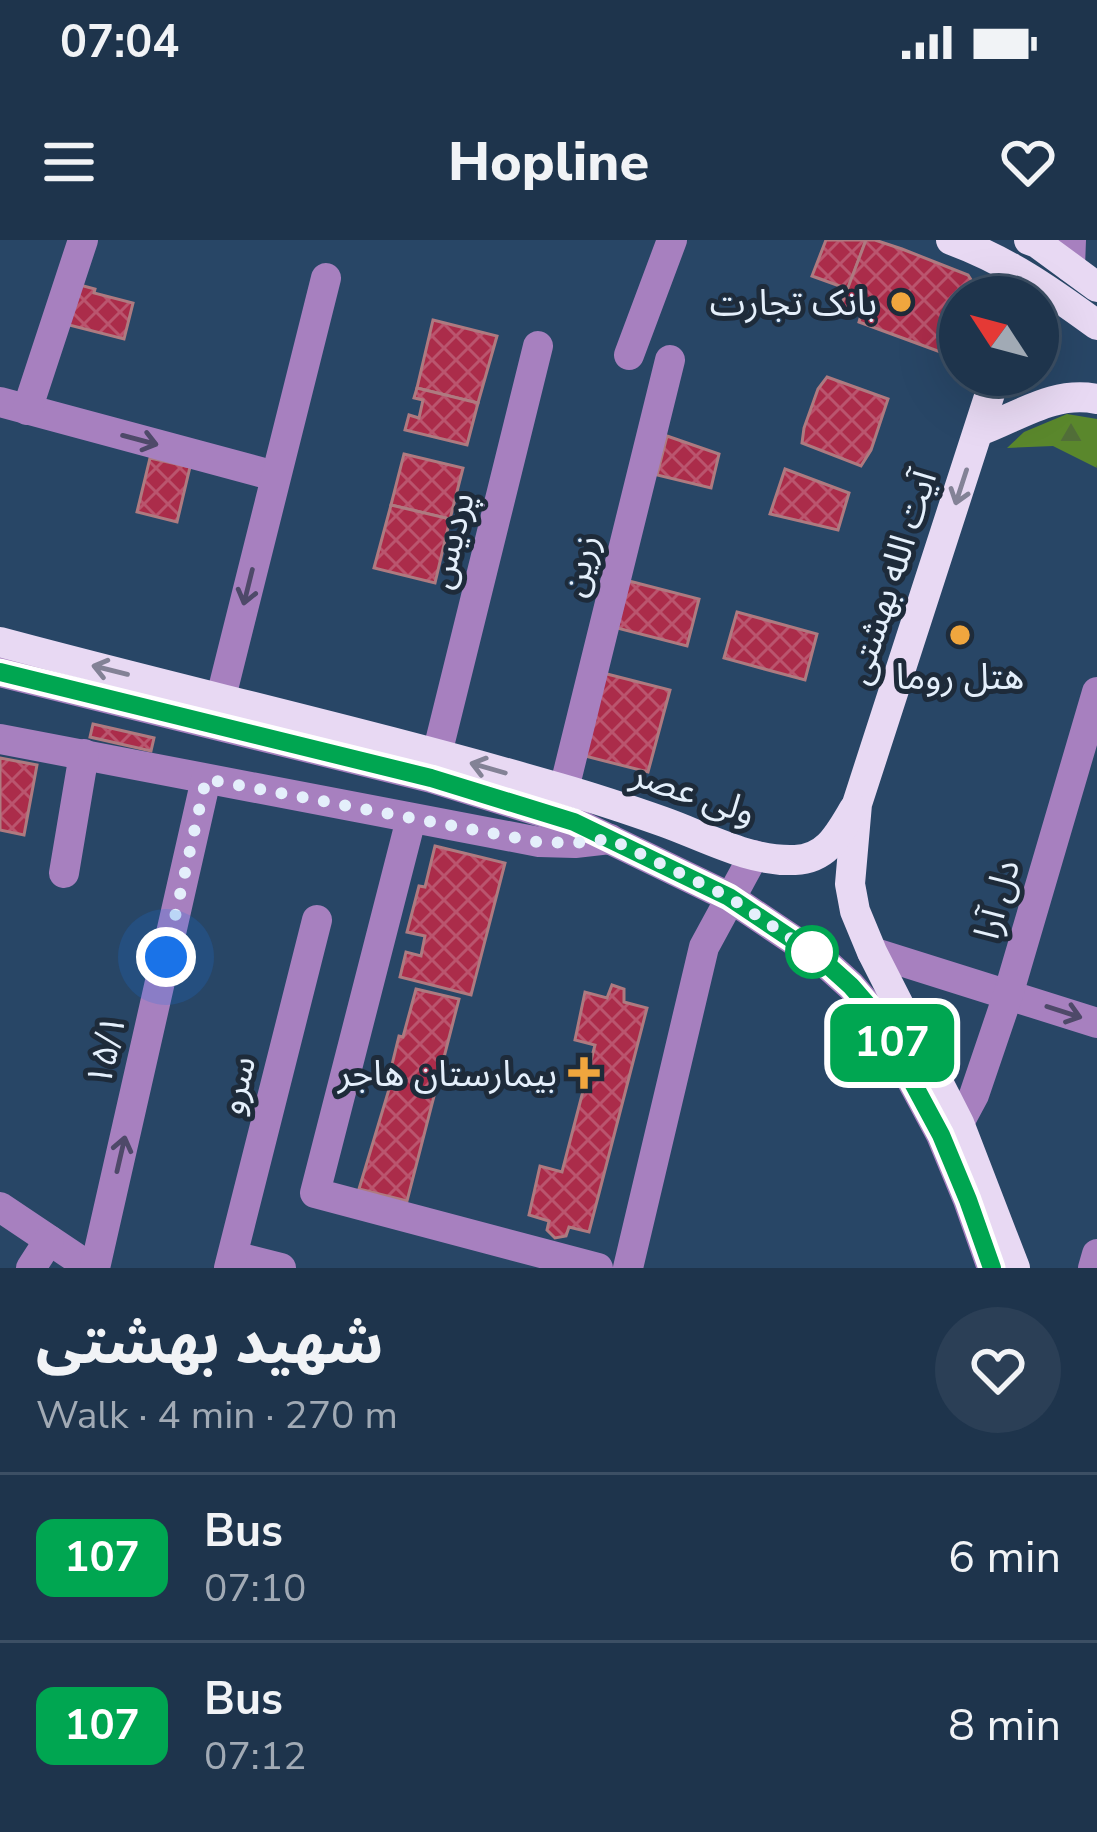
<!DOCTYPE html>
<html lang="en">
<head>
<meta charset="utf-8">
<style>
	:root { --surface:#1e344c; --page:#2b3f56; --text:#f1f3f6; --muted:#a1aab5; --line:#3c4f64 }
	body { margin:0; font-family:"Nunito Sans","Noto Sans Arabic",sans-serif; background:var(--page); color:var(--text); height:100vh; display:flex; flex-direction:column; font-size:45px; white-space:nowrap }
	* { box-sizing:border-box; margin:0 }
	p { font-size:39px; color:var(--muted) }
	.icon { flex:none; width:66px; height:66px; fill:none; stroke:currentColor; stroke-width:2; stroke-linecap:round; stroke-linejoin:round }
	.map { position:relative; height:1028px; overflow:hidden }
	.side { display:flex; flex-direction:column; background:var(--surface); flex:1 }
	.side>* { flex:none }
	.badge { padding:0 24px; border-radius:18px; font-size:42px; line-height:78px }
	.needle { width:78px; rotate:306deg }
	.tools { position:absolute; left:939px; top:36px; display:grid; gap:24px }
	.tools a { display:grid; place-items:center; width:120px; height:120px; border-radius:50%; background:var(--surface); box-shadow:0 12px 48px #0002,0 0 0 3px var(--line); font-size:60px }
	.you { position:absolute; width:60px; height:60px; margin:-30px; border:9px solid #fff; border-radius:50%; background:#1a73e8; box-shadow:0 0 0 18px #1a73e833 }
	.map>.badge { position:absolute; translate:-50% -50%; box-shadow:0 0 0 6px #fff }
	.round { display:grid; place-items:center; flex:none; width:126px; height:126px; border-radius:63px; background:var(--page) }
	.head { display:flex; align-items:center; justify-content:space-between; height:204px; padding:0 36px }
	h1 { font-size:57px; font-weight:800; line-height:90px }
	ul { padding:0; list-style:none }
	li { display:flex; align-items:center; gap:36px; height:168px; padding:0 36px; border-top:3px solid var(--line) }
	li div { flex:1 }
	li b { display:block; font-size:45px }
	li em { font-style:normal }
	li .badge { min-width:132px; font-weight:700; text-align:center }
	.status { display:flex; justify-content:space-between; align-items:center; height:84px; padding:0 60px; background:var(--surface); direction:ltr }
	.status svg { height:33px; fill:currentColor }
	header { display:flex; justify-content:space-between; align-items:center; height:156px; padding:0 36px; background:var(--surface); font-size:54px; font-weight:800 }
	.map>svg:first-child { display:block }
	.forest { fill:url(#forest-firs) }
	.building { fill:url(#building-cross-hatch); stroke:#ae7a80; stroke-width:3 }
	.lines { fill:none; stroke-linecap:round; stroke-linejoin:round }
	.minor { stroke:#a780bf; stroke-width:30 }
	.major { stroke:#e8d9f3; stroke-width:30 }
	.oneway { stroke:#4e4969 }
	.oneway2 { stroke:#838296 }
	.line-casing { stroke:#fff; stroke-width:27 }
	.line { stroke:#00a651; stroke-width:18 }
	.walk { stroke:#e4effb; stroke-width:12; stroke-dasharray:0 21.6 }
	.poi-dot { fill:#f0a63e; stroke:#1e2b3a; stroke-width:4.5 }
	.stop-dot { fill:#fff; stroke:#00a651; stroke-width:6 }
	.labels { text-anchor:middle; stroke-width:10; stroke-linejoin:round; paint-order:stroke }
	.poi-label { font-size:36px; fill:#e4effb; stroke:#1e2b3a; text-anchor:end }
	.street-label { font-size:36px; fill:#e4effb; stroke:#1e2b3a }
</style>
</head>
<body>
<div class="status"><b>07:04</b><svg viewBox="0 0 49 12"><path d="M0 12V9h3v3zM5 12V6h3v6zM10 12V3h3v9zM15 12V0h3v12zM26 1h20v11H26zM47 4h2v5h-2z"/></svg></div>
<header><svg class="icon" aria-label="menu" viewBox="0 0 24 24"><path d="M4 6h16M4 12h16M4 18h16"/></svg>Hopline<svg class="icon" aria-label="heart" viewBox="0 0 24 24"><path d="M12 20l-8-8c-3-5 5-10 8-4 3-6 11-1 8 4z"/></svg></header>
<div class="map">
<svg width="1097" height="1028" viewBox="0 0 1097 1028">
	<defs>
		<pattern id="forest-firs" width="22" height="20" patternUnits="userSpaceOnUse" patternTransform="scale(3)"><rect width="22" height="20" fill="#5a872c"/><path d="M5 1l3.5 6h-7zM16 11l3.5 6h-7z" fill="#516e38"/></pattern>
		<pattern id="building-cross-hatch" width="8" height="8" patternUnits="userSpaceOnUse" patternTransform="scale(3)"><rect width="8" height="8" fill="#ab2c4a"/><path d="M0 0l8 8M0 8l8-8" fill="none" stroke="#ba556e"/></pattern>
	</defs>
	<rect width="100%" height="100%" fill="#284666"/>
	<polygon class="forest" points="1067,174 1097,179 1097,228 1053,206 1007,208 1024,192"/>
	<g class="building">
		<polygon points="826,0 866,0 848,49 812,36"/>
		<polygon points="866,0 875,0 902,9 968,35 975,46 972,57 960,57 960,96 954,117 859,82 861,75 841,66"/>
		<polygon points="76,44 95,49 94,53 133,63 124,99 65,84"/>
		<polygon points="433,80 497,96 478,163 417,148"/>
		<polygon points="827,137 888,159 871,210 861,226 802,203 804,188 818,149"/>
		<polygon points="417,148 478,163 467,205 405,190 409,175 419,178 423,160 414,158"/>
		<polygon points="667,196 719,214 711,248 657,235"/>
		<polygon points="404,214 463,228 450,279 391,265"/>
		<polygon points="150,218 190,227 177,282 137,272"/>
		<polygon points="785,229 849,253 838,290 770,274"/>
		<polygon points="391,265 450,279 435,343 374,328"/>
		<polygon points="629,341 699,359 687,406 617,388"/>
		<polygon points="737,372 817,394 805,440 724,418"/>
		<polygon points="603,433 670,450 648,532 581,515"/>
		<polygon points="93,484 154,498 151,511 90,497"/>
		<polygon points="0,518 37,525 24,595 0,590"/>
		<polygon points="435,606 505,623 471,755 400,737 406,712 421,716 425,696 407,692 419,646 425,647"/>
		<polygon points="612,745 624,749 624,762 647,768 589,992 569,987 566,996 555,998 547,990 549,981 529,975 540,926 562,932 595,805 575,800 585,752 607,758"/>
		<polygon points="416,749 459,759 407,961 359,949 390,846 387,845 399,796 403,797"/>
	</g>
	<g class="lines">
		<g class="minor">
			<polyline points="1070,27 1071,0"/>
			<polyline points="629,115 672,0"/>
			<polyline points="0,162 275,236"/>
			<polyline points="27,170 83,0"/>
			<polyline points="0,432 431,538 574,582 729,657 820,718 851,746 877,776 941,895 968,960 992,1028"/>
			<polyline points="221,457 326,38"/>
			<polyline points="0,499 539,602 575,603 610,599"/>
			<polyline points="437,514 538,106"/>
			<polyline points="564,549 670,120"/>
			<polyline points="411,579 315,953 598,1028"/>
			<polyline points="64,633 84,514"/>
			<polyline points="872,712 1097,783"/>
			<polyline points="959,883 974,855 1008,755 1097,452"/>
			<polyline points="0,967 91,1028"/>
			<polyline points="233,1016 281,1028"/>
			<polyline points="31,1028 49,1000"/>
			<polyline points="95,1028 206,539"/>
			<polyline points="229,1028 317,680"/>
			<polyline points="628,1028 704,707 754,615"/>
			<polyline points="1093,1028 1097,1014"/>
		</g>
		<g class="major">
			<path d="M951 0C1008 21 1049 50 1097 85"/>
			<polyline points="1029,0 1037,3 1097,47"/>
			<polyline points="996,135 857,564 850,644 855,671 872,712 959,883 1015,1028"/>
			<path d="M979 191C1018 177 1054 150 1097 159"/>
			<path d="M0 402C186 452 374 494 559 548 594 558 630 570 664 582 706 597 750 622 795 620 827 619 839 594 854 569"/>
		</g>
	</g>
	<defs><path id="oneway-shaft" d="M-6 0H5M1.5-3L5.5 0L1.5 3" fill="none" stroke-width="1.6" stroke-linecap="round" stroke-linejoin="round" transform="scale(3)"/></defs>
	<g class="oneway">
		<use href="#oneway-shaft" transform="translate(140 200) rotate(15)"/>
		<use href="#oneway-shaft" transform="translate(248 347) rotate(104)"/>
		<use href="#oneway-shaft" transform="translate(1064 772) rotate(18)"/>
		<use href="#oneway-shaft" transform="translate(121 914) rotate(-77)"/>
	</g>
	<g class="oneway2">
		<use href="#oneway-shaft" transform="translate(961 247) rotate(108)"/>
		<use href="#oneway-shaft" transform="translate(110 430) rotate(-166)"/>
		<use href="#oneway-shaft" transform="translate(488 528) rotate(-164)"/>
	</g>
	<g class="lines">
		<defs>
			<polyline id="line" points="0,432 431,538 574,582 729,657 820,718 851,746 877,776 941,895 968,960 992,1028"/>
		</defs>
		<use href="#line" class="line-casing"/>
		<use href="#line" class="line"/>
		<polyline class="walk" points="166,717 206,539 538,602 575,603 610,599 729,657 820,718 812,712"/>
	</g>
	<g class="poi-dot">
		<circle cx="901" cy="62" r="12"/>
		<circle cx="960" cy="395" r="12"/>
		<path d="M578 815h12v12h12v12h-12v12h-12v-12h-12v-12h12z"/>
	</g>
	<circle class="stop-dot" cx="812" cy="712" r="24"/>
	<g class="labels">
		<g class="poi-label">
			<text x="877" y="75">بانک تجارت</text>
			<text x="960" y="449" text-anchor="middle">هتل روما</text>
			<text x="557" y="846">بیمارستان هاجر</text>
		</g>
		<g class="street-label">
			<text transform="translate(450 300) rotate(-76)" y="13">پردیس</text>
			<text transform="translate(579 325) rotate(-76)" y="13">زرین</text>
			<text transform="translate(890 337) rotate(-72)" y="13">آیت الله بهشتی</text>
			<text transform="translate(694 552) rotate(19)" y="13">ولی عصر</text>
			<text transform="translate(996 659) rotate(-74)" y="13">دل آرا</text>
			<text transform="translate(105 810) rotate(-77)" y="13">۱۵/۱</text>
			<text transform="translate(236 845) rotate(-76)" y="13">سرو</text>
		</g>
	</g>
</svg>
<div class="tools">
<a><svg class="needle" viewBox="-14 -14 28 28"><path d="M0-13l5 13h-10z" fill="#e53935"/><path d="M0 13l5-13h-10z" fill="#a1aab5"/></svg></a>
</div>
<div class="you" style="left:166px;top:717px"></div>
<b class="badge" style="left:892px;top:803px;background:#00a651;color:#fff">107</b>
</div>
<section class="side">
<div class="head"><div><h1>شهید بهشتی</h1><p>Walk · 4 min · 270 m</p></div><a class="round"><svg class="icon" aria-label="heart" viewBox="0 0 24 24"><path d="M12 20l-8-8c-3-5 5-10 8-4 3-6 11-1 8 4z"/></svg></a></div>
<ul>
<li><span class="badge" style="background:#00a651;color:#fff">107</span><div><b>Bus</b><p>07:10</p></div><em>6 min</em></li>
<li><span class="badge" style="background:#00a651;color:#fff">107</span><div><b>Bus</b><p>07:12</p></div><em>8 min</em></li>
</ul>
</section>
</body>
</html>
